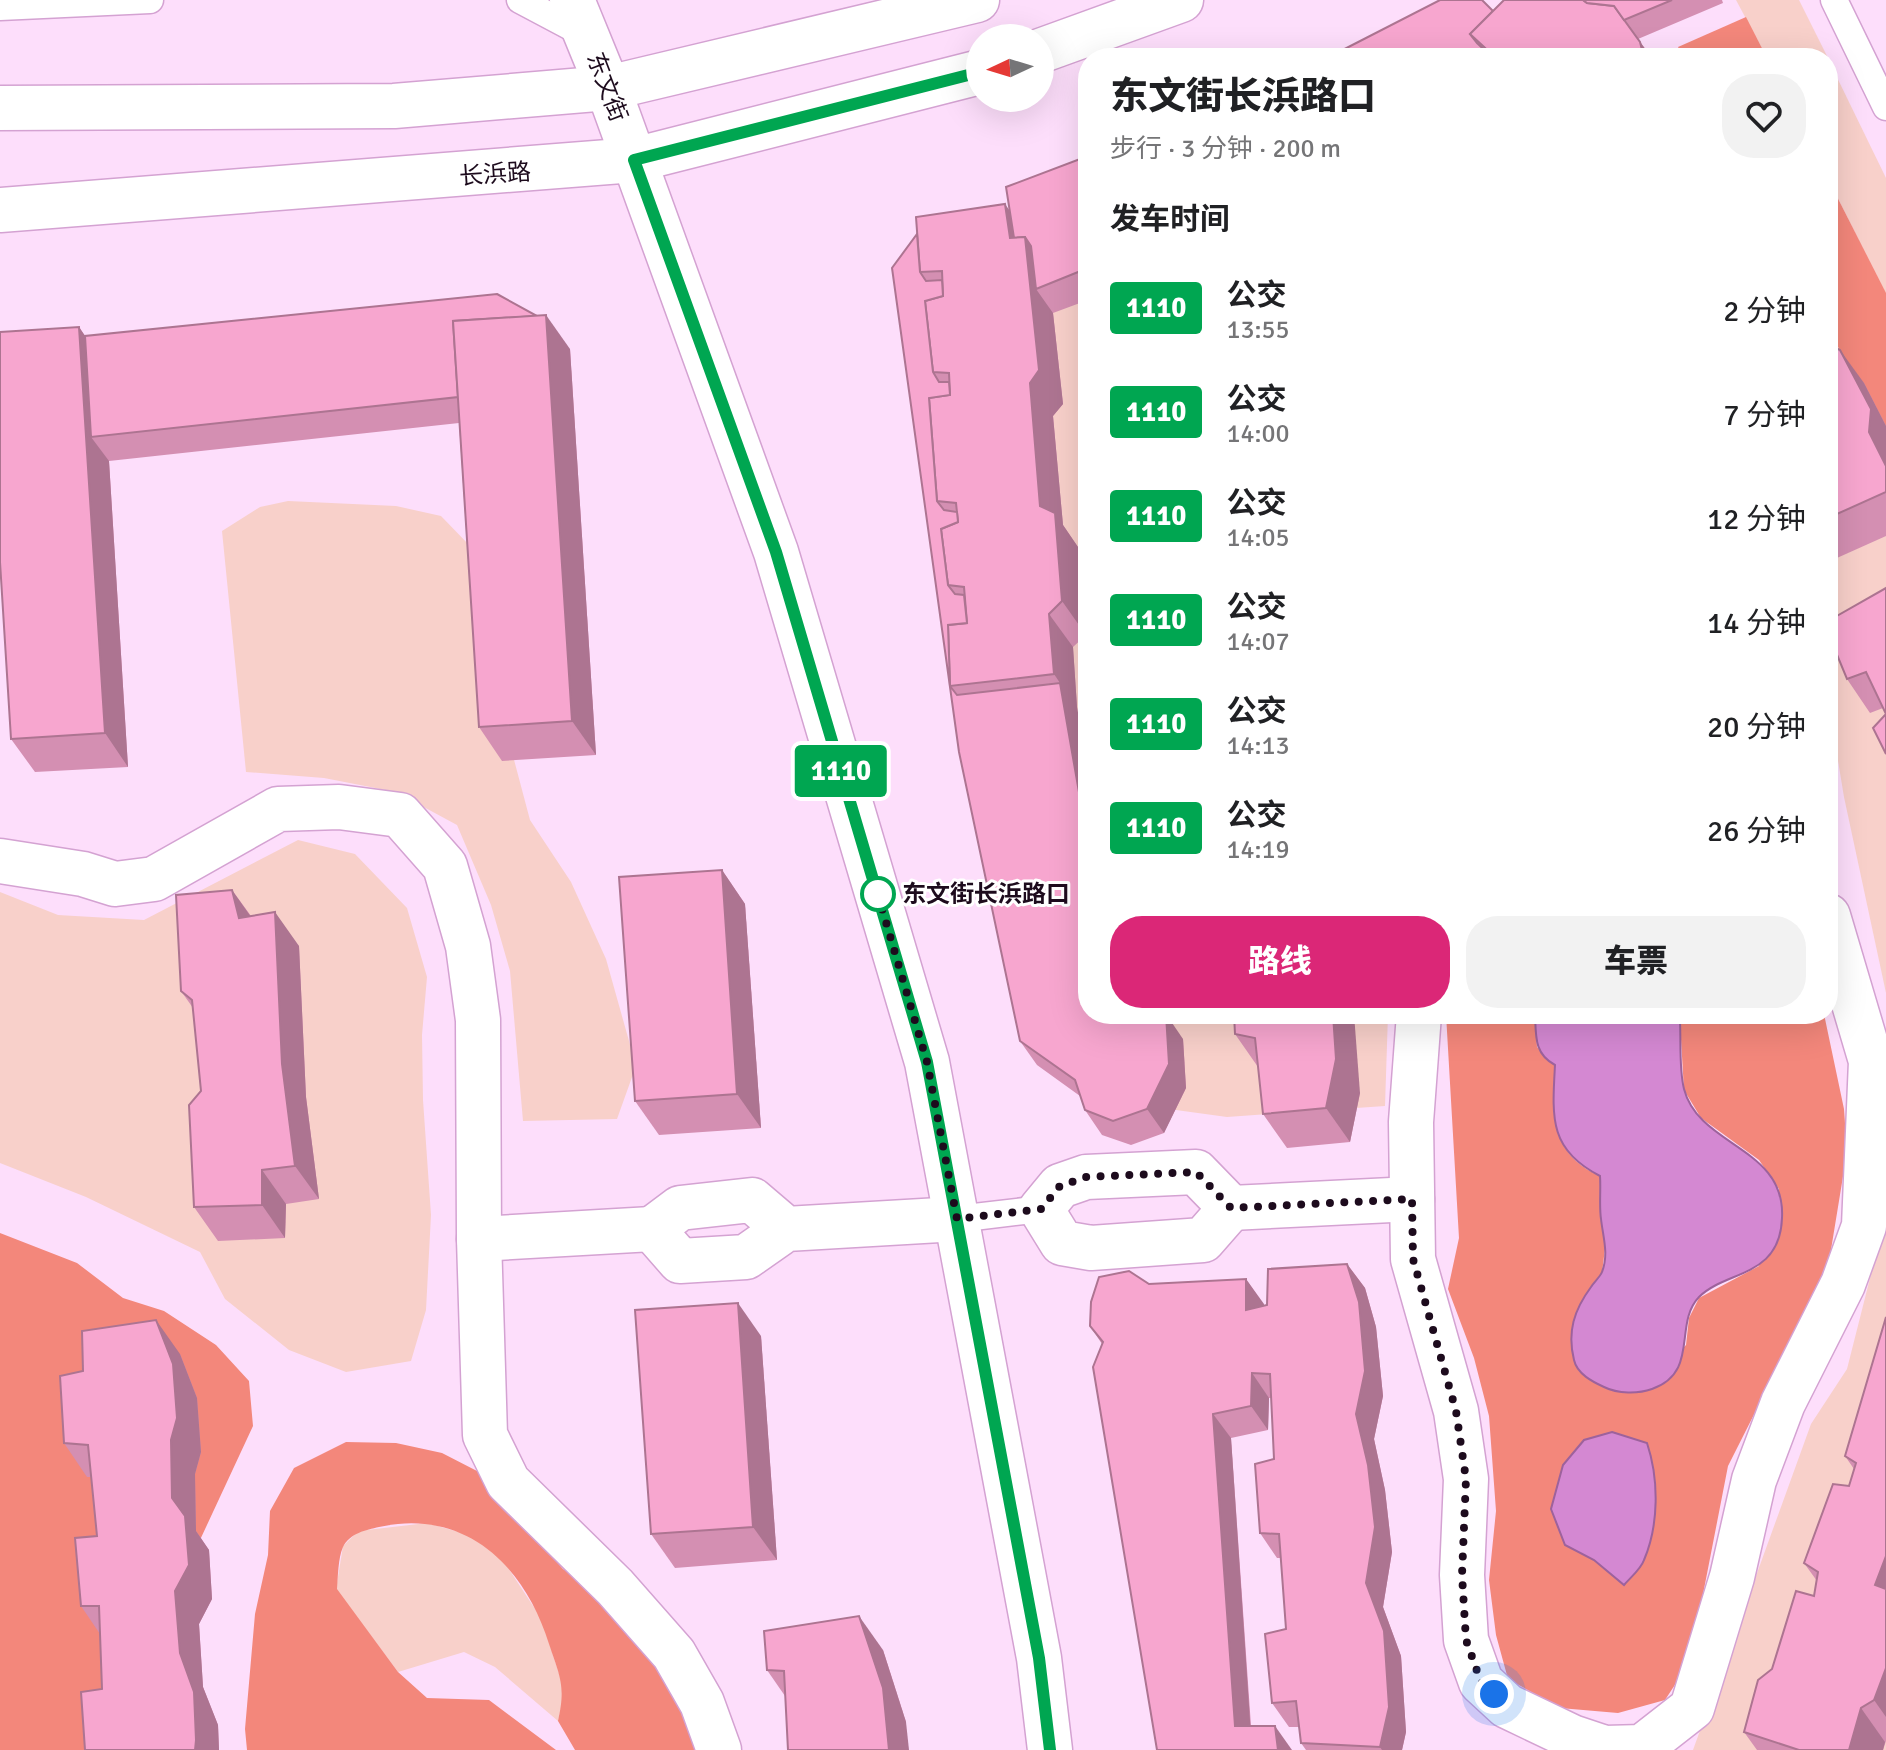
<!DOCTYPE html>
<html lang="zh">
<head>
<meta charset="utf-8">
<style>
	:root { --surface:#fff; --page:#f2f2f2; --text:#202124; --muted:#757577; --accent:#db2777 }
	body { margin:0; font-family:Signika,"Noto Sans SC",sans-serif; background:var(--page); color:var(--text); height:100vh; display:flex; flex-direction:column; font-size:30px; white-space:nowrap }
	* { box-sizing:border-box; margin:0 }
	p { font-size:26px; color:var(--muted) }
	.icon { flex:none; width:44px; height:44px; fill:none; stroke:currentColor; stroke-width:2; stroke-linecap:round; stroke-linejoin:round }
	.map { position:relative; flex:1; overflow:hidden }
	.details { position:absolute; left:1078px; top:48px; width:760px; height:976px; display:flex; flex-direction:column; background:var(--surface); border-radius:32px; box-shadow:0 8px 32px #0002 }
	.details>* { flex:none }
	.badge { padding:0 16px; border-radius:6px; font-size:28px; line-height:52px }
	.needle { width:52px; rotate:266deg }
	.tools { position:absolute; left:966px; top:24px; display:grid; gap:16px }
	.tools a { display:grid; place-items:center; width:88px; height:88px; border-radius:50%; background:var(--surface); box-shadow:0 8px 32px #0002; font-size:40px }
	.you { position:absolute; width:40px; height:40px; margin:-20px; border:6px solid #fff; border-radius:50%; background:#1a73e8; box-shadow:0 0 0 12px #1a73e833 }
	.map>.badge { position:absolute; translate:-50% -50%; box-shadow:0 0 0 4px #fff }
	h2 { padding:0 32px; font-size:30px; line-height:72px }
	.round { display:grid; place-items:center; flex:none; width:84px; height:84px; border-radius:32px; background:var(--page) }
	.headline { display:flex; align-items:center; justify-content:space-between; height:136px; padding:0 32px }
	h1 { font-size:38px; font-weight:800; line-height:60px }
	.button { display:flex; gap:16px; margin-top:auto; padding:16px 32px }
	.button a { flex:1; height:92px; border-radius:32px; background:var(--accent); color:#fff; font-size:32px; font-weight:800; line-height:92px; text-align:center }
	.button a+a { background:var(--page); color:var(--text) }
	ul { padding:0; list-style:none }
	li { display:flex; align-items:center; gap:24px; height:104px; padding:0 32px }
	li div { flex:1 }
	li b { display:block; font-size:30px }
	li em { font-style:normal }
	li .badge { min-width:88px; font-weight:700; text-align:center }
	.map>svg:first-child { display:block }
	.green { fill:#f8d0ca }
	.forest { fill:#f3877b; fill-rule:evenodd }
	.water { fill:#d488d2; stroke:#9d629c; stroke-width:2 }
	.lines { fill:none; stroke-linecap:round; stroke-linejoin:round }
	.lane-casing { stroke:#d4a2d2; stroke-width:29 }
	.street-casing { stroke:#d4a2d2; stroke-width:47 }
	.secondary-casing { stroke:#d4a2d2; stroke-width:47 }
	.lane { stroke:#fff; stroke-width:26 }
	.street { stroke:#fff; stroke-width:44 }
	.secondary { stroke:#fff; stroke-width:44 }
	.wall { fill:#d48fb2 }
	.shaded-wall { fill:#ad7491 }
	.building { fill:#f7a6cf; stroke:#ad7491; stroke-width:2 }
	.line-casing { stroke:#fff; stroke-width:18 }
	.line { stroke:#00a651; stroke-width:12 }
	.walk { stroke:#1d0b1d; stroke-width:8; stroke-dasharray:0 14.4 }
	.stop-dot { fill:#fff; stroke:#00a651; stroke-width:4 }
	.labels { text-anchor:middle; stroke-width:6; stroke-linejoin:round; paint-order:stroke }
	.street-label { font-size:24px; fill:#1d0b1d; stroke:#fff }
	.stop-label { font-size:24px; font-weight:bold; fill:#1d0b1d; stroke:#fff; text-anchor:start }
</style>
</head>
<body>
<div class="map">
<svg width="1886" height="1750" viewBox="0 0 1886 1750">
	<rect width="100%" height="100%" fill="#fddefb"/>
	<g class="green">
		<polygon points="1736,0 1799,0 1828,58 1767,58"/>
		<polygon points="1828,59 1886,178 1886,294 1828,179"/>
		<polygon points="1088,284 1088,841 1014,314"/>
		<polygon points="1828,328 1886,437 1886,993 1844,797 1828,700"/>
		<polygon points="288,501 396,506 441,516 472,548 504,722 530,820 571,882 606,959 636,1066 617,1119 523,1121 510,971 491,905 457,825 396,792 324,778 246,772 222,531 260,507"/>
		<polygon points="298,840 355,854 407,908 427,977 422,1035 423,1100 431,1215 426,1310 411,1361 346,1372 289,1350 225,1299 200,1252 86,1197 0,1163 0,892 58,915 144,920"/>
		<polygon points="1112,1014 1388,1014 1385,1106 1227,1117 1125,1103"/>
		<polygon points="1886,1215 1886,1750 1693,1750 1811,1424 1847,1369"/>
		<polygon points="427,1523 466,1534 501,1557 541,1618 565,1692 558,1721 495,1667 464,1652 398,1672 336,1589 343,1546 358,1531"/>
	</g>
	<g class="forest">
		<polygon points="1746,17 1767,58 1684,58 1678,47"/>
		<polygon points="1828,179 1886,293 1886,437 1828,328"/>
		<path d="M1446 1014H1535L1537 1047 1555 1065C1552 1114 1550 1154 1600 1176V1217L1606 1240 1602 1273 1591 1286 1590 1380 1611 1390 1641 1392 1686 1345 1689 1318 1699 1298 1759 1266 1779 1189 1759 1160 1701 1118 1684 1090 1680 1022 1674 1014H1824L1844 1109 1847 1152 1828 1268 1728 1466 1697 1625 1682 1674 1665 1700 1618 1713 1560 1708 1508 1679 1496 1635 1489 1580 1496 1511 1489 1416 1474 1358 1448 1289 1459 1238ZM1647 1443C1666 1502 1647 1531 1624 1584L1594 1560 1565 1545Z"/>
		<polygon points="0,1233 77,1263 123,1298 164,1311 216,1345 249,1381 253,1426 193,1555 181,1750 0,1750"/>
		<path d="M346 1442 396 1443 442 1453 477 1471 563 1569 605 1593 655 1652 695 1739V1750H575L558 1721C566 1686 560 1677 549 1644 525 1566 466 1508 379 1527 366 1530 350 1533 343 1547 338 1558 338 1577 337 1589L398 1672 427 1698 489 1700 556 1750H247L245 1729 255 1614 268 1555 270 1511 294 1468Z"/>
	</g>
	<g class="water">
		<path d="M1535 1014H1586L1591 1019 1598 1014H1674L1680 1022C1681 1043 1679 1069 1684 1089 1699 1147 1786 1147 1782 1218 1780 1278 1726 1270 1699 1297 1673 1324 1700 1372 1652 1389 1638 1394 1618 1394 1604 1387 1593 1382 1577 1374 1574 1360 1567 1332 1574 1310 1591 1287 1594 1282 1600 1277 1602 1272 1609 1254 1603 1237 1601 1219 1599 1206 1601 1190 1600 1176 1549 1150 1552 1118 1555 1065 1534 1054 1536 1036 1535 1014Z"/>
		<path d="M1612 1432 1647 1443C1659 1479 1659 1525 1644 1560 1641 1569 1631 1577 1624 1585L1594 1560 1565 1545 1551 1509 1563 1465 1584 1440Z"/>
	</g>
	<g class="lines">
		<defs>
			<g id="lane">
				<polyline points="520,0 586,35"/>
				<polyline points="1834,0 1886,107"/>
				<polyline points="0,7 150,0"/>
				<polyline points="957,1219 1041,1209"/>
			</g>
			<g id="street">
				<polyline points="0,861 83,874 115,884 154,879 278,809 339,807 400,815 445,866 468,946 478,1020 479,1239 485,1435 508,1482 615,1587 674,1654 702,1703 719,1750"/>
				<polyline points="1419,1014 1411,1122 1413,1259 1456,1411 1466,1479 1462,1575 1466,1640 1481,1682 1507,1706 1572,1737 1605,1748 1642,1747 1692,1708 1732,1577 1754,1480 1783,1403 1843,1284 1864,1226 1871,1061 1828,916"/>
				<polygon points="1196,1172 1231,1208 1203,1240 1091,1248 1062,1243 1041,1209 1060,1186 1086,1177"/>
				<polyline points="1231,1208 1412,1199"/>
				<polyline points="786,1229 752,1200 680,1208 652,1229 680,1261 746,1257 786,1229 957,1219"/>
				<polyline points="479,1239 652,1229"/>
			</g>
			<g id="secondary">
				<polyline points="572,0 608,88 776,552 927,1062 1039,1658 1050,1750"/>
				<polyline points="1040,51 1181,0"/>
				<polyline points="0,108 394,106 608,88 977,0"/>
				<polyline points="0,210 634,160 980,72"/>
			</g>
		</defs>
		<use href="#lane" class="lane-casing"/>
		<use href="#street" class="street-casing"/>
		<use href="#secondary" class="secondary-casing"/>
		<use href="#lane" class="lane"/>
		<use href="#street" class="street"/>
		<use href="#secondary" class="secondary"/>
	</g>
	<g class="wall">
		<polygon points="1504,0 1722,0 1723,3 1638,39 1652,58 1327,58 1493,11"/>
		<polygon points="1088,156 1088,300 1053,313 1063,404 1053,416 1063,525 1078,547 1086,635 1073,647 1077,707 1088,1014 1183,1039 1186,1088 1164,1133 1131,1145 1102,1135 1085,1110 1080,1096 1037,1065 1020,1041 959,752 892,268 1010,211"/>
		<polygon points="79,327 85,336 570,349 596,755 502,761 479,727 459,423 109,461 128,767 35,772 11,739"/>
		<polygon points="1828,343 1864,383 1886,426 1886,536 1828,562"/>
		<polygon points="1886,588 1886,714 1883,708 1870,713 1847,679"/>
		<polygon points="722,870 745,904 761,1128 659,1135 635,1101"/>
		<polygon points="232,890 251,916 299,946 306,1097 319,1199 286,1204 285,1238 218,1241 194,1207 201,1091 193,1008 181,991"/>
		<polygon points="1234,1014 1360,1093 1350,1142 1287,1148 1263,1114 1258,1067 1235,1034"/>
		<polygon points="1347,1264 1365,1288 1376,1327 1383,1396 1374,1439 1385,1490 1392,1552 1383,1607 1401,1656 1406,1732 1402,1750 1306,1750 1301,1743 1299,1727 1289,1727 1272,1703 1286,1629 1281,1558 1277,1558 1260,1533 1274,1459 1271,1398 1269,1398 1268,1430 1231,1438 1251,1726 1157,1750 1102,1344 1090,1326 1149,1284 1246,1279 1264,1306"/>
		<polygon points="1886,1317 1886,1741 1883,1750 1757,1750 1744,1732 1772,1669 1814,1596 1817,1581 1804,1563 1849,1486 1854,1469 1845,1456"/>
		<polygon points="761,1336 777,1560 675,1568 651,1534"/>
		<polygon points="180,1354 197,1398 201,1452 195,1474 196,1531 209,1550 212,1599 199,1624 203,1687 218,1725 219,1750 85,1750 102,1689 100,1634 81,1606 97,1536 91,1477 87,1477 64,1443"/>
		<polygon points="883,1650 906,1722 785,1696 767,1670"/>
	</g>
	<g class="shaded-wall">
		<polygon points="1640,42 1652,58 1644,58"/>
		<polygon points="1005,204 1029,238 1048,271 1036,289 1053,313 1063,404 1053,416 1063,525 1078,547 1086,635 1062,601 1040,506 1030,383"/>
		<polygon points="546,315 570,349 596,755 572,721"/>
		<polygon points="79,327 102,361 91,437 109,461 128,767 105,733"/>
		<polygon points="1840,350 1864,383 1886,426 1886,466 1869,432"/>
		<polygon points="1049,614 1073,647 1077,707 1088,769 1088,844 1060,683 1054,674"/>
		<polygon points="722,870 745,904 761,1128 737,1094"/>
		<polygon points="232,890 256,924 239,918"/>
		<polygon points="275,912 299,946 306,1097 319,1199 295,1166 282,1064"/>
		<polygon points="1166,1014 1183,1039 1186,1088 1164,1133 1147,1109"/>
		<polygon points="1333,1014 1354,1014 1360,1093 1350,1142 1326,1108"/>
		<polygon points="262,1170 286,1204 285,1238 262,1205"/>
		<polygon points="1347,1264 1365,1288 1376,1327 1383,1396 1374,1439 1385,1490 1392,1552 1383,1607 1401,1656 1406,1732 1402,1750 1382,1750 1380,1747 1366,1583"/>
		<polygon points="1246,1279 1264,1304 1263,1335 1246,1310"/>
		<polygon points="738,1303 761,1336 777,1560 753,1527"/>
		<polygon points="156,1320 180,1354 197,1398 201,1452 195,1474 196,1531 209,1550 212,1599 199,1624 203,1687 218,1725 219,1750 195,1750 180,1653 175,1591 172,1498"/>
		<polygon points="1252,1373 1269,1398 1268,1430 1251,1406"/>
		<polygon points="1213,1414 1231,1438 1252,1750 1235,1726"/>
		<polygon points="1886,1556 1886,1601 1875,1585"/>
		<polygon points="859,1616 883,1650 906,1722 909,1750 889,1750"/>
		<polygon points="1886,1668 1886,1717 1874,1700"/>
		<polygon points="1861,1708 1885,1742 1883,1750 1849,1750"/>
		<polygon points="1275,1726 1292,1750 1278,1750"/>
	</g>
	<g class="building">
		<polygon points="1440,0 1482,0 1493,11 1470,34 1477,43 1493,58 1327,58"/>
		<polygon points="1504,0 1583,0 1587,3 1614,6 1640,42 1644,58 1496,58 1470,34"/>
		<polygon points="1583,0 1672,0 1624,20 1614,6 1587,3"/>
		<polygon points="1088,156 1088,268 1036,289 1031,246 1025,237 1014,238 1006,187"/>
		<polygon points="1005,204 1010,238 1025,237 1039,370 1030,383 1040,506 1055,513 1062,601 1049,614 1054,674 950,686 948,625 967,623 964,587 948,585 941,529 958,522 956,503 937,501 929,398 950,395 949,373 933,372 925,301 943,296 942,271 920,272 916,217"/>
		<polygon points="917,234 920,272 926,281 942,280 943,296 925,301 933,372 939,382 949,382 950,395 929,398 937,501 944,510 957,512 958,522 941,529 948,585 955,594 964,595 967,623 948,625 950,686 957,695 1060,683 1088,844 1088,1014 1166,1014 1169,1064 1147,1109 1113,1121 1085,1110 1075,1080 1020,1041 959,752 892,268"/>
		<polygon points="497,294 537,316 453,321 458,397 91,437 85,336"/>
		<polygon points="546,315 572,721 479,727 453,321"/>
		<polygon points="79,327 105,733 11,739 0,562 0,332"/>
		<polygon points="1828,344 1840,350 1871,409 1869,432 1886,466 1886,492 1828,518"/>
		<polygon points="1886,588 1886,754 1873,728 1886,714 1866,672 1847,679 1828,633 1828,621"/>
		<polygon points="722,870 737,1094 635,1101 619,877"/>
		<polygon points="232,890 239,918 275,912 282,1064 295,1166 262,1170 262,1205 194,1207 189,1105 201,1091 192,1000 181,991 176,895"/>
		<polygon points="1234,1014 1333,1014 1336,1059 1326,1108 1263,1114 1255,1038 1235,1034"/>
		<polygon points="1347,1264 1359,1302 1365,1371 1356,1414 1368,1465 1375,1527 1366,1583 1384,1631 1389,1707 1380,1747 1301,1743 1296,1701 1272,1703 1265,1634 1286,1629 1279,1534 1260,1533 1255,1464 1274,1459 1270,1374 1252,1373 1251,1406 1213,1414 1235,1726 1275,1726 1278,1750 1157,1750 1093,1367 1103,1342 1090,1326 1091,1302 1099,1277 1129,1271 1149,1284 1246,1279 1246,1310 1267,1305 1268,1269"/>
		<polygon points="738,1303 753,1527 651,1534 635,1310"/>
		<polygon points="1886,1317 1886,1556 1875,1585 1886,1589 1886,1668 1874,1700 1861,1708 1849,1750 1799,1750 1744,1732 1758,1680 1772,1669 1796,1591 1814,1596 1818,1572 1804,1563 1833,1484 1849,1486 1856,1463 1845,1456"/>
		<polygon points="156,1320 173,1364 177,1418 171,1440 172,1498 185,1516 189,1565 175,1591 180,1653 194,1692 196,1740 195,1750 85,1750 81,1692 102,1689 99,1606 81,1606 75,1538 97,1536 88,1445 64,1443 60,1376 83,1371 82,1331"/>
		<polygon points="859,1616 883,1688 889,1750 788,1750 784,1671 767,1670 764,1631"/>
	</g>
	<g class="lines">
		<defs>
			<polyline id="line" points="980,72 634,160 776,552 927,1062 1039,1658 1050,1750"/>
		</defs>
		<use href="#line" class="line-casing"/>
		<use href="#line" class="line"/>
		<polyline class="walk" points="878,894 876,888 927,1062 957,1219 1041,1209 1060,1186 1086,1177 1196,1172 1231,1208 1412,1199 1413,1259 1456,1411 1466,1479 1462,1575 1466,1640 1481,1682 1494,1694"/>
	</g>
	<circle class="stop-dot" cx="878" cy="894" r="16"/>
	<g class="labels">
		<g class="street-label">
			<text transform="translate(607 87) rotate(69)" y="8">东文街</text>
			<text transform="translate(495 174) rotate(-4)" y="8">长浜路</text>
		</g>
		<g class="stop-label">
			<text x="902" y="902">东文街长浜路口</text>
		</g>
	</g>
</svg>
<div class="tools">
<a><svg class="needle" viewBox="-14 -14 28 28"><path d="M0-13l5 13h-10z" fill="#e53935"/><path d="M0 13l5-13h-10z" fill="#757577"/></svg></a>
</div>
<div class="you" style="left:1494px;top:1694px"></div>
<b class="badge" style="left:841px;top:771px;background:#00a651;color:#fff">1110</b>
<section class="details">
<div class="headline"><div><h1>东文街长浜路口</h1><p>步行 · 3 分钟 · 200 m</p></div><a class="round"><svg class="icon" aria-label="heart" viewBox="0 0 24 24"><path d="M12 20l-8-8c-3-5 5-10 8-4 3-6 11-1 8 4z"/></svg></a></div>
<h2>发车时间</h2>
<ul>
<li><span class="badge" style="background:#00a651;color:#fff">1110</span><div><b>公交</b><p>13:55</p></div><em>2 分钟</em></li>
<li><span class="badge" style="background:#00a651;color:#fff">1110</span><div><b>公交</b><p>14:00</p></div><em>7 分钟</em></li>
<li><span class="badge" style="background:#00a651;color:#fff">1110</span><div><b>公交</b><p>14:05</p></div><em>12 分钟</em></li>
<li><span class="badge" style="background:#00a651;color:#fff">1110</span><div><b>公交</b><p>14:07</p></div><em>14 分钟</em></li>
<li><span class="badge" style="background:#00a651;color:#fff">1110</span><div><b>公交</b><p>14:13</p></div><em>20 分钟</em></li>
<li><span class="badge" style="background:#00a651;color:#fff">1110</span><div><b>公交</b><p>14:19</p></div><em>26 分钟</em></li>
</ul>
<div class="button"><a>路线</a><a>车票</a></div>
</section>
</div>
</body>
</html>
